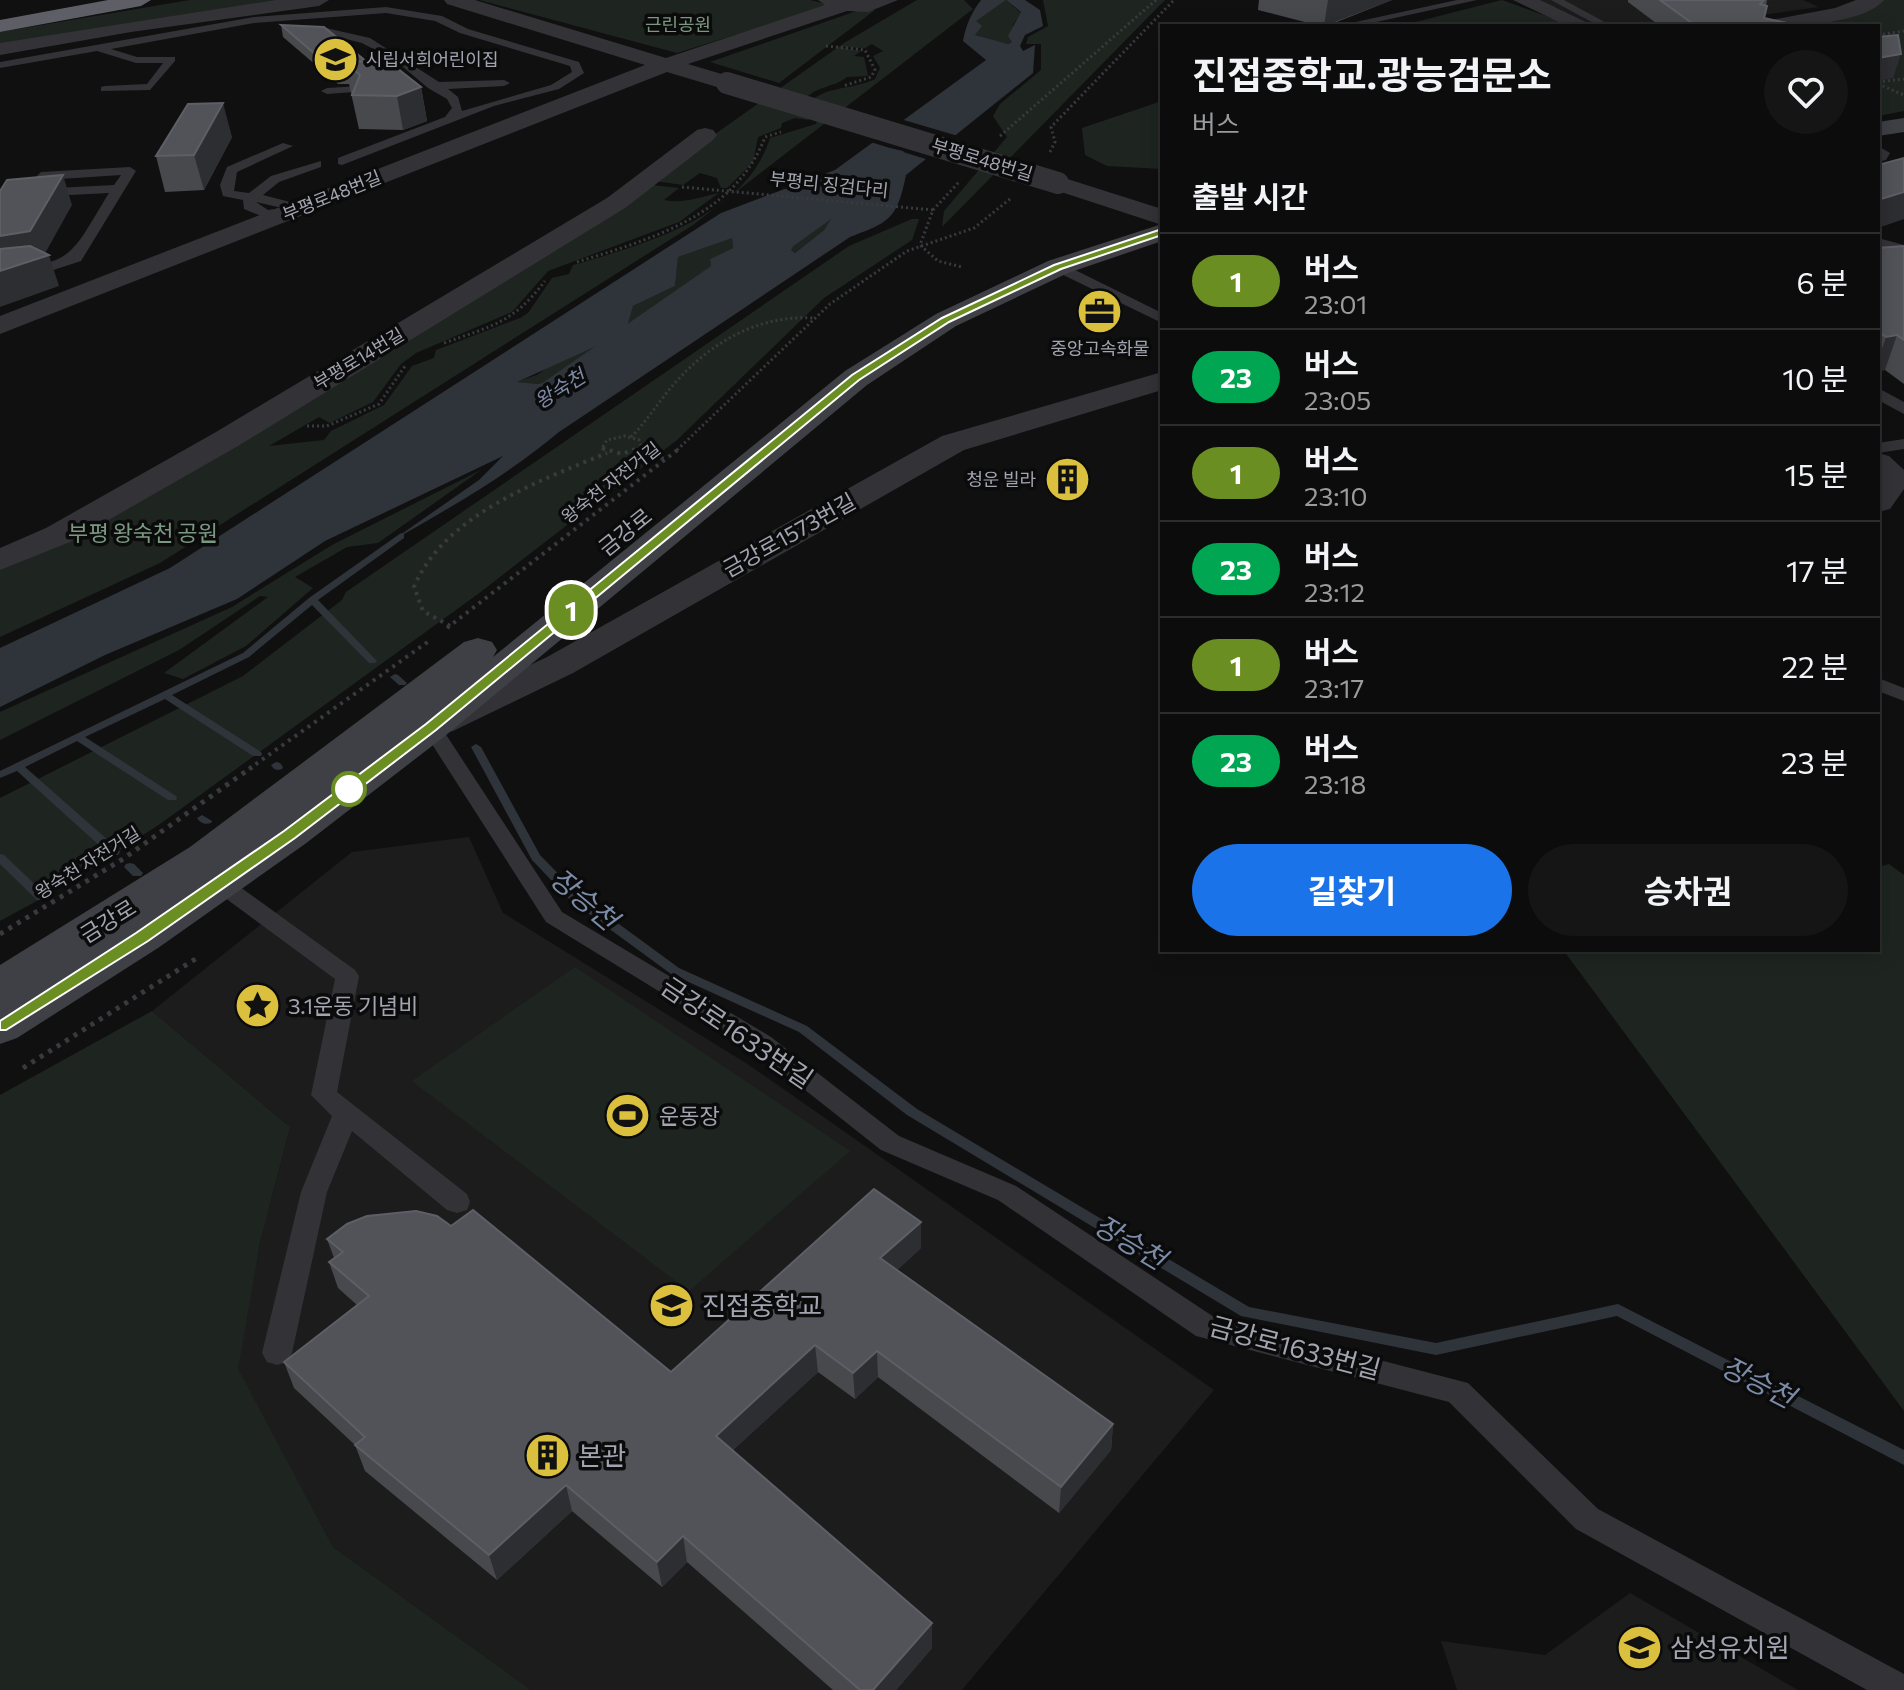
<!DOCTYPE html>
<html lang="ko">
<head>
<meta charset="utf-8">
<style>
	:root { --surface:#0c0c0d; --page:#151516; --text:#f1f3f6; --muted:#9a9b9d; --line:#2c2c2e; --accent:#1a73e8 }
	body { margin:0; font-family:Commissioner,"Noto Sans KR",sans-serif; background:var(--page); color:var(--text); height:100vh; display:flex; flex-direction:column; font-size:30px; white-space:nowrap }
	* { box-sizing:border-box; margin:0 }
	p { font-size:26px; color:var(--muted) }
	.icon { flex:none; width:44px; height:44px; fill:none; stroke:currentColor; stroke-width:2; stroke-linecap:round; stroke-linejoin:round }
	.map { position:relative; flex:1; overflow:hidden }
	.drawer { position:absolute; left:1160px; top:24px; width:720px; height:928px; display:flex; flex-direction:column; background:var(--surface); border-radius:0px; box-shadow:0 4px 20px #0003,0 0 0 2px var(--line) }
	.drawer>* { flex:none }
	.badge { padding:0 16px; border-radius:26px; font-size:28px; line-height:52px }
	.map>.badge { position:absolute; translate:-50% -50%; box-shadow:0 0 0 4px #fff }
	h2 { padding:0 32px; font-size:30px; line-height:72px }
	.round { display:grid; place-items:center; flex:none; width:84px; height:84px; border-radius:42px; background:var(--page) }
	.summary { display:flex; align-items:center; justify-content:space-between; height:136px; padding:0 32px }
	h1 { font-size:38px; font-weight:700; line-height:60px }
	.primary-button { display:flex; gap:16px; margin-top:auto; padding:16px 32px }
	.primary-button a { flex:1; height:92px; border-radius:48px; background:var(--accent); color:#fff; font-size:32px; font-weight:700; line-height:92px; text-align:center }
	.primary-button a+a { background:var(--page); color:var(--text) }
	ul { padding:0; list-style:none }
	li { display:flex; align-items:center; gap:24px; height:96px; padding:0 32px; border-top:2px solid var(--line) }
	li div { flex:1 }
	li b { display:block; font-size:30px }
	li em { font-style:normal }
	li .badge { min-width:88px; font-weight:700; text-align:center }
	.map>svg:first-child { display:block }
	.built { fill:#1c1c1d }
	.green { fill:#1e2520; fill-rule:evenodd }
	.water { fill:#2f343b; fill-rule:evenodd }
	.pier { fill:#101011 }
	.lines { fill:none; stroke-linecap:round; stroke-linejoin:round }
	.stream { fill:#2f343b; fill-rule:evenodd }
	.river { fill:#2f343b; fill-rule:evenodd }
	.path-far2 { stroke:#393a3e; stroke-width:3; stroke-dasharray:2 3; stroke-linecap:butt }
	.path-far1 { stroke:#393a3e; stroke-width:4; stroke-dasharray:3 5; stroke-linecap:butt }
	.path { stroke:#393a3e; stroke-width:5; stroke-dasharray:4 6; stroke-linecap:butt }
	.lane { fill:#333337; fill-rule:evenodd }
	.street { fill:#333337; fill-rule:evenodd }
	.secondary { fill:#3f4045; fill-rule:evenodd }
	.highway { fill:#5e5e66; fill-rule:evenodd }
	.street-bridge { stroke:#333337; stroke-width:22 }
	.wall { fill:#48494d }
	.shaded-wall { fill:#2d2e31 }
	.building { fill:#515358; stroke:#5e5f66; stroke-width:2 }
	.line { fill:#6b8e23; stroke:#fff; stroke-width:2 }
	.stop-dot { fill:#fff; stroke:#6b8e23; stroke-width:4 }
	.labels { text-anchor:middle; stroke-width:7; stroke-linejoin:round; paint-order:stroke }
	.far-park-label { font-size:18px; fill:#7b9982; stroke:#0b0b0c }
	.far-poi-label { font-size:18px; fill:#a2a4b0; stroke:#0b0b0c; text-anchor:start }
	.far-street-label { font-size:18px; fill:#a2a4b0; stroke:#0b0b0c }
	.far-water-label { font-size:20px; font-style:italic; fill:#7c8ca8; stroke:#0b0b0c }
	.street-label { font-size:22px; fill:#a2a4b0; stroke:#0b0b0c }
	.park-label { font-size:22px; fill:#7b9982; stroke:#0b0b0c }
	.poi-label { font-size:22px; fill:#a2a4b0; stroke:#0b0b0c; text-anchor:start }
	.near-street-label { font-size:26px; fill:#a2a4b0; stroke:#0b0b0c }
	.near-poi-label { font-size:26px; fill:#a2a4b0; stroke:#0b0b0c; text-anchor:start }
	.near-water-label { font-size:28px; font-style:italic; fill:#7c8ca8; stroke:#0b0b0c }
</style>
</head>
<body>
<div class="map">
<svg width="1904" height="1690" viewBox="0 0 1904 1690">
	<rect width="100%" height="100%" fill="#101011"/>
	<g class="built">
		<polygon points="1534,0 1803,0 1819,7 1686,26 1591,26"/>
		<polygon points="469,837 503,913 749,1065 1214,1390 962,1690 531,1690 333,1547 237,1369 260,1243 290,1127 152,1011 352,852"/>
		<polygon points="1630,1593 1798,1690 1457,1690 1441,1641 1545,1655"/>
	</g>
	<g class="green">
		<polygon points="190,0 278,0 0,47 0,32"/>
		<polygon points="479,0 810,0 830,5 677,53"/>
		<path d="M917 0H964L973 9 693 225 160 563 0 637V567L674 163 844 43ZM872 44 883 51 873 56 880 68 875 79C853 90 828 85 810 102L818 118 816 124 770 138C746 215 651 242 581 263L573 265 569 274 552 278 528 313 520 318 436 350 434 358 412 366 384 405 331 431 324 440 269 446 319 417 330 423 373 402 401 364 416 353 512 312 548 271 679 222 719 193C701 197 683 204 664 200L679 188 652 185 655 181 683 185 700 173 717 178 721 188H727L753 162 758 137 781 128 782 123 795 118 809 120 802 105C811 85 833 89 847 77L868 76 864 57 854 56 861 51 838 47 865 48Z"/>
		<polygon points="1006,0 1021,13 1013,25 1012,42 1007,44 975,35 975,21"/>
		<polygon points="1043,0 1165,0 942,227 944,211 1007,137 993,116 1000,104 1041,70 1041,44 1026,44 1028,37 1048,26"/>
		<polygon points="1502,0 1573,26 1400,26"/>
		<polygon points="1879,0 1904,0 1904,111 1878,116 1878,26 1788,26 1875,7"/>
		<polygon points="865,8 875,10 779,83 710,62"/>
		<polygon points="1162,101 1162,169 1107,166 1085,155 1082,128"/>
		<polygon points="806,208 835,213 824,230 795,253 791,250 799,238 756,263 755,259 774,226"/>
		<polygon points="912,219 919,219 912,240 824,298 677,440 478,594 160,824 64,886 0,921 0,798 243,676 342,600 346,592 849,246"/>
		<polygon points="732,237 733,248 710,259 712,275 678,303 656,334 617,358 538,384 515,382 537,375 633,306 675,286 678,257"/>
		<polygon points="481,470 378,543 347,547 295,577 313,588 246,646 183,679 164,673 268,597 260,596 179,650 0,740 0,712 232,607 332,545"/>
		<polygon points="1889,864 1904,875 1904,1411 1564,951 1878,950 1878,867"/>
		<polygon points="575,967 850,1151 689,1291 412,1081"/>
		<polygon points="152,1011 290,1127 260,1243 238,1369 333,1547 531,1690 0,1690 0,1095"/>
	</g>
	<path class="water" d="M981 0H1025L1040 10 1043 26 1025 35 1020 46 1023 51 1035 45 1033 73 906 175C897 219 890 222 850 237L559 432C508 475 448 509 390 542L479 480 503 456 325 541 237 599 105 655 0 707V648L170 568 721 213 835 170 986 60 963 41C966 24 972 12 981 0ZM1006 0 1021 12 1008 36 1012 42 1008 44 975 35 982 26 976 21ZM806 208 834 214 824 230 795 253 791 250 801 235 756 263 755 259 774 226ZM732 238 733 248 710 259 712 275 678 303 656 334 617 358 538 384 517 382 625 333 633 306 675 286 678 257Z"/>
	<polygon class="pier" points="897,118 958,136 929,160 867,141"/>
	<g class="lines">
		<g class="stream">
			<polygon points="401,533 404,534 404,538 318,600 375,659 377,661 375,663 369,663 312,605 249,657 172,695 261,752 262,754 261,756 253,756 165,699 85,737 176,796 177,798 176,800 168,800 77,741 25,767 118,849 120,852 118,855 110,855 17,771 0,778 0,771 243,653 309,598"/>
			<polygon points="395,674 398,675 407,683 405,685 399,685 390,677"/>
			<polygon points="476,744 481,747 540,855 578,894 679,968 807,1026 917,1109 1249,1307 1436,1343 1618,1304 1904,1450 1904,1465 1617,1316 1436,1355 1241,1316 907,1115 799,1032 671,974 570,900 532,860 471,747"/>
			<polygon points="276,762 280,763 283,767 282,769 278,770 274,769 271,765"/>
			<path d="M202 815 212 821 211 823C205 825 200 823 197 818Z"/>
			<polygon points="0,854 4,855 45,894 47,897 45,900 37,900 0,864"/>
			<polygon points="130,863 134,864 143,873 141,876 133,876 124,867 126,864"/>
		</g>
		<path class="river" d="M890 148 903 151 909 159 903 167 575 404C551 417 534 429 507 422L500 412 507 402 541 384 877 151Z"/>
		<g class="path-far2">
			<polyline points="1878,35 1904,31"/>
			<polyline points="826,46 865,50 875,70 871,77 843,86"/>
			<polyline points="1878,82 1904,79"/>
			<polyline points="1878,84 1904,95"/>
			<polyline points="1000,136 1156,0"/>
			<polyline points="1050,152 1055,142 1051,127 1174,0"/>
			<polyline points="682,187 933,210 920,245 938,261 962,267"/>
			<polyline points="933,210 959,182"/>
			<path d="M577 262C651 239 735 216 765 137L781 132"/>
			<path d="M444 343C492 326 513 323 545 281"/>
			<polyline points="307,426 327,426 379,404 405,366"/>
			<path d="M631 437C647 421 659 401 674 384 710 343 757 315 813 318"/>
			<polyline points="605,450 602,448 607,440 625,436 639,440 641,446 635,450"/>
			<polyline points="677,450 830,304 907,251 974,228 1010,199"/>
		</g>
		<g class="path-far1">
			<polyline points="602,448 622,454 638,448"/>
			<polyline points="638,450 665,459"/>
			<path d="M450 626 423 611 414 587C444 515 539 481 607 453"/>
			<polyline points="447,628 680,448"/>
			<polyline points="249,769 429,641"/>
		</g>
		<g class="path">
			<polyline points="0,934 123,859 252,767"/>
			<polyline points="23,1068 197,958"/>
		</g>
		<g class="lane">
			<polygon points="1457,0 1477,0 1358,26 1337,26"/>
			<polygon points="1551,0 1564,0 1612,26 1599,26"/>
			<polygon points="386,7 442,16 468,29 579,62 584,73 559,89 494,106 342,165 338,164 338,158 445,117 452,108 447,99 428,88 396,61 362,43 326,34 298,32 298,28 326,28 370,38 439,82 504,80 510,83 504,86 448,89 458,97 462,111 551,85 572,72 570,66 460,33 435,21 386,13 254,23 111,49 137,57 175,57 175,61 150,90 101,91 101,87 105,86 147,84 163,63 136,63 97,51 0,68 0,62 254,17"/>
			<polygon points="377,85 381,86 381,90 327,94 321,91 327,88"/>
			<path d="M283 143 293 146 237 172 234 191 249 193 271 176 321 161V167L279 182 263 195 294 203 291 217 266 218 244 209 243 200 223 196 220 185 227 167ZM256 202 282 208 268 210Z"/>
			<path d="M130 167 136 171 81 261 38 275 0 278V270C76 264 71 254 109 193L31 197 23 203 17 198 0 199V191L23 190 41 172ZM121 175 114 185 37 189 45 180Z"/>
			<polygon points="1878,238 1904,245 1904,253 1878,246"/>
			<polygon points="1053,264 1063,264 1162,313 1162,323 1053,270"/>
			<polygon points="1878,388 1904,402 1904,414 1878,400"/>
			<polygon points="1904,439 1904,449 1878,453 1878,443"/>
			<polygon points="1878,678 1904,688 1904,701 1878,691"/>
			<polygon points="431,721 441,727 562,912 771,1037 899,1136 1016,1186 1214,1317 1468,1383 1598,1509 1904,1674 1904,1690 1867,1690 1576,1529 1449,1402 1196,1336 998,1200 881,1150 753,1049 546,922 421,727"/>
			<polygon points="221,877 229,879 355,970 359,976 337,1092 467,1194 470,1202 467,1210 457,1213 447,1210 352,1131 327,1192 292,1353 287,1362 277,1365 267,1362 262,1353 301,1192 332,1116 311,1095 335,979 213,889 210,884"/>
		</g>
		<g class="street">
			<polygon points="276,0 329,0 319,6 131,32 0,55 0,43"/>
			<polygon points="444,0 475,0 666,58 825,5 818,0 898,0 868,12 847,11 688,64 735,78 738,83 735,88 727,90 667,72 0,334 0,316 645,65 447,4"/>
			<polygon points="1513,0 1540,0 1594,26 1567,26"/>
			<path d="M1856 0H1884C1861 26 1789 26 1757 26L1760 22 1835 8Z"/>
			<polygon points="705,128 713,130 717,135 713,140 625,208 238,446 70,542 0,570 0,548 46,528 216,432 607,198 697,130"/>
			<polygon points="1878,146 1890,153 1886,160 1878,162"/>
			<polygon points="1058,176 1162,209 1162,225 1049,188 1046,183 1049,178"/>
			<polygon points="1162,372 1162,390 964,450 573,673 453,731 439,735 425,731 420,723 425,715 547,657 942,436"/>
			<polygon points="1878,453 1889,456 1904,470 1904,489 1890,509 1878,512"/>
		</g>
		<g class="secondary">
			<polygon points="1904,118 1904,132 1878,136 1878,122"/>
			<polygon points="1162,224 1162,241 1068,273 956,326 867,385 445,736 305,844 158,948 17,1038 0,1044 0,965 190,847 464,642 478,638 492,642 497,650 493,657 845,371 936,314 1048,261"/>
		</g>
		<polygon class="highway" points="108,0 151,0 141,6 0,32 0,20"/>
		<polyline class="street-bridge" points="727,83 1058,183"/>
	</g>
	<g class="wall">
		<polygon points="1259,0 1392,0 1327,26 1320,26 1258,10"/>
		<polygon points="1628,0 1767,0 1764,18 1801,26 1660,26 1628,2"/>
		<polygon points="281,25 367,62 421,87 427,121 403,130 359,129 349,84 338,84 283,37"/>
		<polygon points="232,137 204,190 165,192 156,156"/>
		<polygon points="1904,246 1904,384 1885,370 1878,371 1878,248"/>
		<polygon points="451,1226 671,1372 921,1248 897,1270 1113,1424 1111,1450 1059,1513 878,1377 855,1399 818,1372 733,1450 932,1648 896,1690 833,1690 687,1562 662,1587 572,1511 497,1580 365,1471 355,1445 294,1388 284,1362 357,1305 338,1288 329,1262 334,1258 327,1239"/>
	</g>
	<g class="shaded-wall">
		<polygon points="1328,0 1392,0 1324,26"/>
		<polygon points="1901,54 1893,78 1878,81 1878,58"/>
		<polygon points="421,87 427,121 403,130 397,96"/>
		<polygon points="223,103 232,137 204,190 194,155"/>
		<polygon points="63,175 72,205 43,257 49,255 59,286 0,307 0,236"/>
		<polygon points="1904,192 1904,219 1878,228 1878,200"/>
		<polygon points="1897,335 1885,370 1878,371 1878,361 1886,337"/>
		<polygon points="921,1222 921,1248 881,1285 880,1258"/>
		<polygon points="815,1345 818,1372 720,1462 716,1436"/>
		<polygon points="877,1351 878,1377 855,1399 853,1373"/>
		<polygon points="1113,1424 1111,1450 1059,1513 1061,1487"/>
		<polygon points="566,1485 572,1511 497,1580 489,1555"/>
		<polygon points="683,1536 687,1562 662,1587 657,1562"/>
		<polygon points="932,1623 932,1648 896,1690 873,1690"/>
	</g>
	<g class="building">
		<polygon points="1660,0 1764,0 1760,4 1767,6 1764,18 1801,26 1696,26"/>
		<polygon points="281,25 324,27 367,62 344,62 346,72 336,72"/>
		<polygon points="1898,35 1901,54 1878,58 1878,37"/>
		<polygon points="388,61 421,87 397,96 352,95 360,75 344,62"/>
		<polygon points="223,103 194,155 156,156 188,104"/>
		<polygon points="1904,158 1904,192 1878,200 1878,165"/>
		<polygon points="63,175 30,231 0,236 0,191 7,180"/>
		<polygon points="30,246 49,255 0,271 0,249"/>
		<polygon points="1904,246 1904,340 1897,335 1886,337 1878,331 1878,248"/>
		<polygon points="874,1189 921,1222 880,1258 1113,1424 1061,1487 877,1351 853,1373 815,1345 716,1436 932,1623 873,1690 860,1690 683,1536 657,1562 566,1485 489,1555 355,1445 365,1437 284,1362 369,1296 329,1262 343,1252 327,1239 347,1224 367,1216 416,1211 437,1216 451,1226 473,1210 671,1372"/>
	</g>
	<polygon class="line" points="1162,229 1165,234 1061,269 949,322 859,380 436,730 295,838 148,941 6,1030 0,1030 0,1021 136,933 284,831 426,724 852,375 942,318 1054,265"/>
	<defs>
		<symbol id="school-disc" viewBox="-11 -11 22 22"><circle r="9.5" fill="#dbc03d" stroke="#0b0b0c"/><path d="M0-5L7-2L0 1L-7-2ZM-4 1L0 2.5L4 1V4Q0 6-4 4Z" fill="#111"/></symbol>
		<symbol id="office-disc" viewBox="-11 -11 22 22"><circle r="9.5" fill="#dbc03d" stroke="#0b0b0c"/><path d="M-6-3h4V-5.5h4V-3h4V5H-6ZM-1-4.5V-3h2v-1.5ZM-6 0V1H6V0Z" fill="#111"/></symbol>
		<symbol id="building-disc" viewBox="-11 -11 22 22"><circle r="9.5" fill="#dbc03d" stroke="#0b0b0c"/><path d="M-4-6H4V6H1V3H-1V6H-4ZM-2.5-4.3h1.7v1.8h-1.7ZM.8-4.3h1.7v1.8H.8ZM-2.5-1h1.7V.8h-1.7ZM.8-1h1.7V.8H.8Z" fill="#111"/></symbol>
		<symbol id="sight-disc" viewBox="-11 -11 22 22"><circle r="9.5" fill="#dbc03d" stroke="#0b0b0c"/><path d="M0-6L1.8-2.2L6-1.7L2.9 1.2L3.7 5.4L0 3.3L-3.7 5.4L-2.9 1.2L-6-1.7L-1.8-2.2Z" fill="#111"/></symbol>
		<symbol id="stadium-disc" viewBox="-11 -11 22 22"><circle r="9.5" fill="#dbc03d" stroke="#0b0b0c"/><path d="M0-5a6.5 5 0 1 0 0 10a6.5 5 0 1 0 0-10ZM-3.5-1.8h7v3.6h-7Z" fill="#111"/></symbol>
	</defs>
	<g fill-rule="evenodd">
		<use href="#school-disc" x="310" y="34" width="51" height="51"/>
		<use href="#office-disc" x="1074" y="286" width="51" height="51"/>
		<use href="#building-disc" x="1042" y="454" width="51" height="51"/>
		<use href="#sight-disc" x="232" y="980" width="51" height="51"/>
		<use href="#stadium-disc" x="602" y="1090" width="51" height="51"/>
		<use href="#school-disc" x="646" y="1280" width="51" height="51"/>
		<use href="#building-disc" x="522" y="1430" width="51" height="51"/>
		<use href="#school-disc" x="1614" y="1622" width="51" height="51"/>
	</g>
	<circle class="stop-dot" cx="349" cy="789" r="16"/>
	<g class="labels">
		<g class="far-park-label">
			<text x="678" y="31">근린공원</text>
		</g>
		<g class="far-poi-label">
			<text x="366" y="66">시립서희어린이집</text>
			<text x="1100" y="355" text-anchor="middle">중앙고속화물</text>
			<text x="1036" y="486" text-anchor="end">청운 빌라</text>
		</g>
		<g class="far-street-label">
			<text transform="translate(982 160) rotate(17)" y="6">부평로48번길</text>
			<text transform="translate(829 185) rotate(6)" y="6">부평리 징검다리</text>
			<text transform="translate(332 196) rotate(-22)" y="6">부평로48번길</text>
			<text transform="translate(359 359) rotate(-31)" y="6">부평로14번길</text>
			<text transform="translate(611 483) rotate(-38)" y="6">왕숙천 자전거길</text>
			<text transform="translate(88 863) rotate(-32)" y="6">왕숙천 자전거길</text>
		</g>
		<g class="far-water-label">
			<text transform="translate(560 389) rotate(-32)" y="7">왕숙천</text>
		</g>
		<g class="street-label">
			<text transform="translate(625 532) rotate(-39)" y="8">금강로</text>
			<text transform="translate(789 535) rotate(-29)" y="8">금강로1573번길</text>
			<text transform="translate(108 921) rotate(-32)" y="8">금강로</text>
		</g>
		<g class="park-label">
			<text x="143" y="541">부평 왕숙천 공원</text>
		</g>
		<g class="poi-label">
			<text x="288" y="1014">3.1운동 기념비</text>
			<text x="659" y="1124">운동장</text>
		</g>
		<g class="near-street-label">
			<text transform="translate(737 1033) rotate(34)" y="9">금강로1633번길</text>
			<text transform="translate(1295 1348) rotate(15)" y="9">금강로1633번길</text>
		</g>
		<g class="near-poi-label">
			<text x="702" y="1315">진접중학교</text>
			<text x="578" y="1465">본관</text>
			<text x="1670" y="1657">삼성유치원</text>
		</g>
		<g class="near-water-label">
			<text transform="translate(584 899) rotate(40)" y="10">장승천</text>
			<text transform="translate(1130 1242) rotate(31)" y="10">장승천</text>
			<text transform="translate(1758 1382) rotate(27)" y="10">장승천</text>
		</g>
	</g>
</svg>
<b class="badge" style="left:571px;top:610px;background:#6b8e23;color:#fff">1</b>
<section class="drawer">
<div class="summary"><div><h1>진접중학교.광능검문소</h1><p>버스</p></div><a class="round"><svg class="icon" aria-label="heart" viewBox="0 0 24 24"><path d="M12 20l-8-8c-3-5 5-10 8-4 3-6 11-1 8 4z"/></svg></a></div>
<h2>출발 시간</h2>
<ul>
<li><span class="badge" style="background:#6b8e23;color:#fff">1</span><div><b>버스</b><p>23:01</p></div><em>6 분</em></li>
<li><span class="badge" style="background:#00a651;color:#fff">23</span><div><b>버스</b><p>23:05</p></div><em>10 분</em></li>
<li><span class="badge" style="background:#6b8e23;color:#fff">1</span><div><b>버스</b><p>23:10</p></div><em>15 분</em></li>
<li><span class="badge" style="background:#00a651;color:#fff">23</span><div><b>버스</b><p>23:12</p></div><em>17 분</em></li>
<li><span class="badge" style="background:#6b8e23;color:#fff">1</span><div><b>버스</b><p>23:17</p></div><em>22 분</em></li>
<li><span class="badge" style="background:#00a651;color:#fff">23</span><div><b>버스</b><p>23:18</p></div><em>23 분</em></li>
</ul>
<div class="primary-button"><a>길찾기</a><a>승차권</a></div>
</section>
</div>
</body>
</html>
